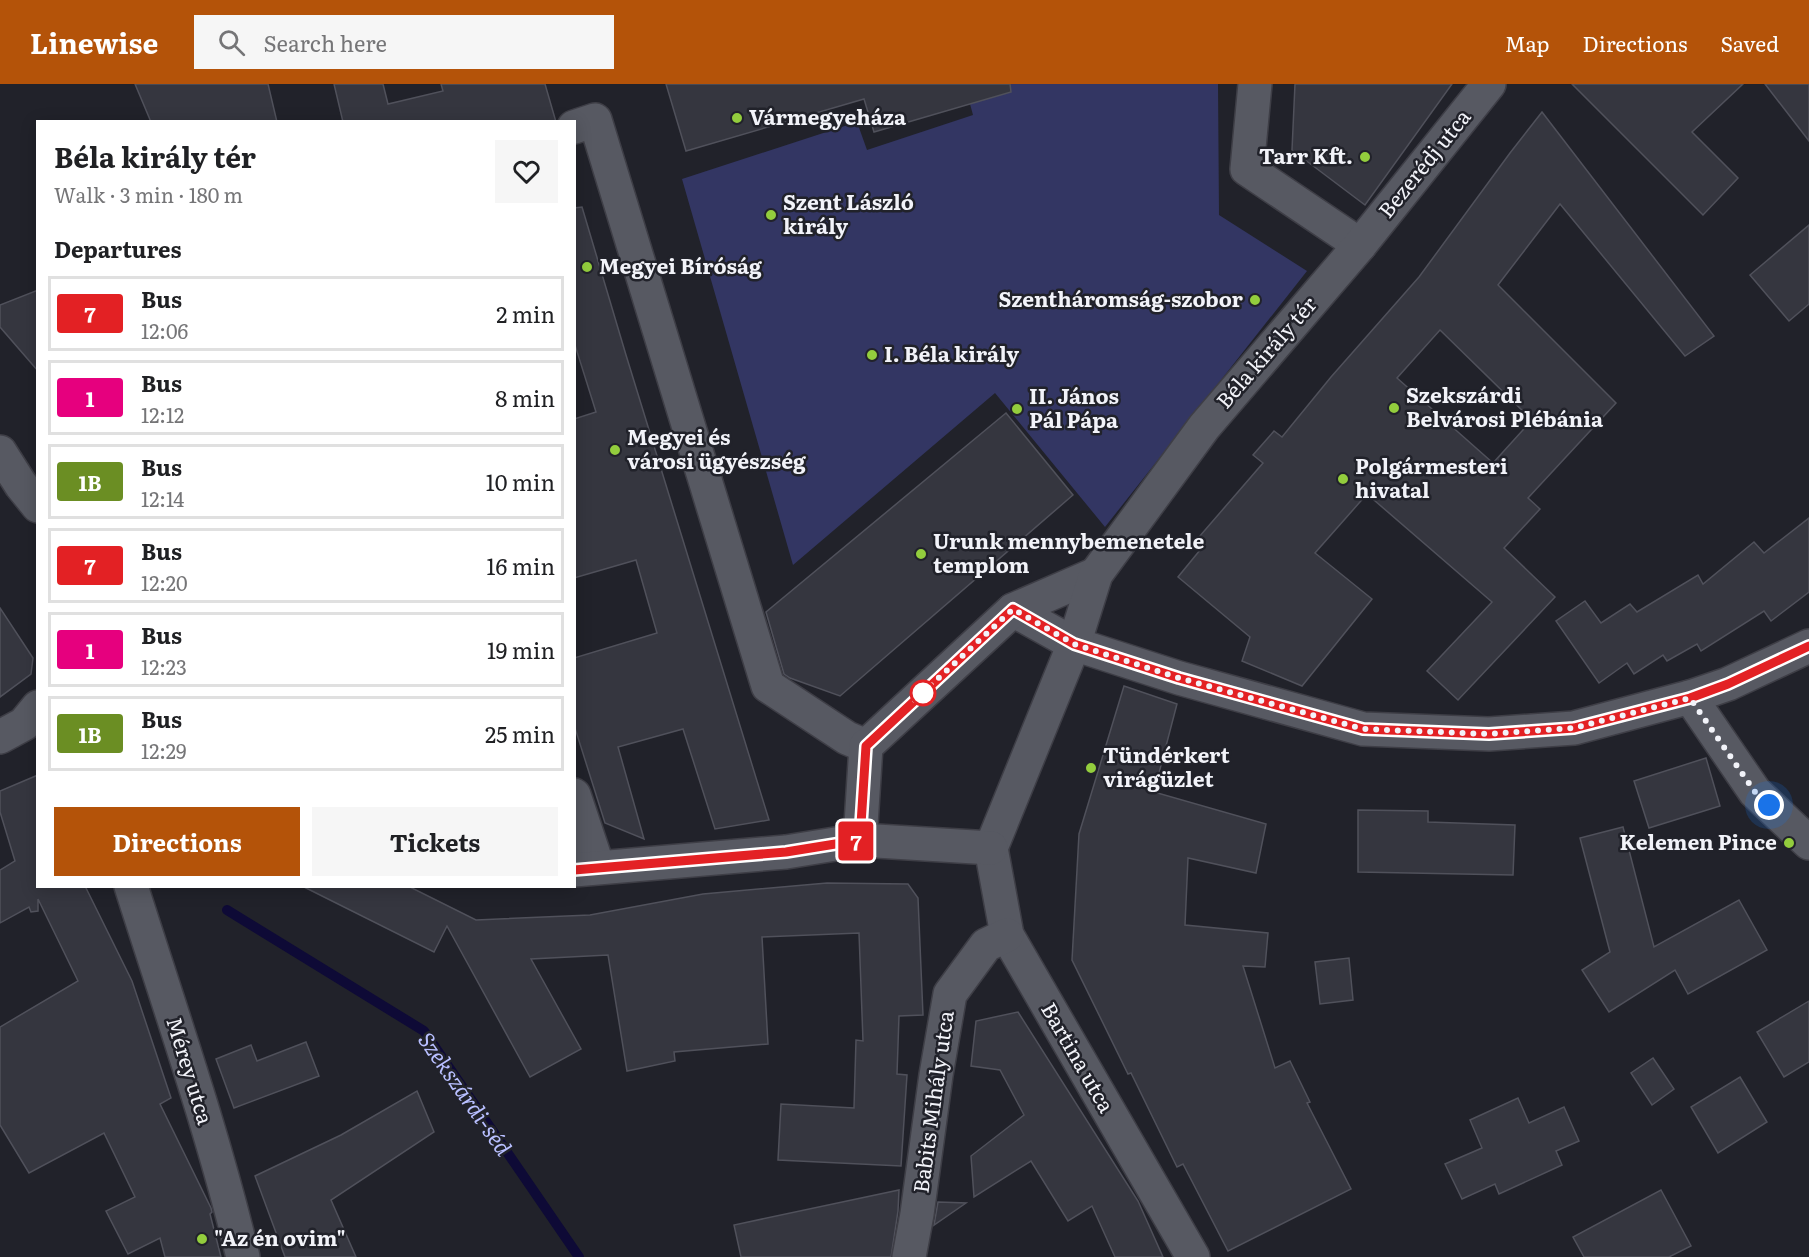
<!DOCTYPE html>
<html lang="en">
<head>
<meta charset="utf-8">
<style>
	:root { --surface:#fff; --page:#f6f6f6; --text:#202124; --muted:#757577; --line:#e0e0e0; --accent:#b45309 }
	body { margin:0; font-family:Literata,serif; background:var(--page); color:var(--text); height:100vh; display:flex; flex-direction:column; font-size:22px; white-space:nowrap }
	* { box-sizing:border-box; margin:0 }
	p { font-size:20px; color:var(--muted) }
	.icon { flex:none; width:33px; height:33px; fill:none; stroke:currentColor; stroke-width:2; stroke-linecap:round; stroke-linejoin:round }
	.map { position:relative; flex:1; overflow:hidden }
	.sheet { position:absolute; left:36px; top:36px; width:540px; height:768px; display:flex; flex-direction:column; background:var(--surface); border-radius:0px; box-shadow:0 3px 15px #0003 }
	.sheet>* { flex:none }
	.badge { padding:0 12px; border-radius:4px; font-size:21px; line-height:39px }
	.you { position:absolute; width:30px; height:30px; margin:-15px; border:4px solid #fff; border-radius:50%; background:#1a73e8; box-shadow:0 0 0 9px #1a73e833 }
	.map>.badge { position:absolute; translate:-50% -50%; box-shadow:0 0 0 3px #fff }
	h2 { padding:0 18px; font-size:22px; line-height:54px }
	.round { display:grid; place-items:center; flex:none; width:63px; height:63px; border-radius:0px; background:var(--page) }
	.head { display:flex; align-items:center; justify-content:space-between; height:102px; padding:0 18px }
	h1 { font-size:28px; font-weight:700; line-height:45px }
	.button { display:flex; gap:12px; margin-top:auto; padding:12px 18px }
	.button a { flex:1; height:69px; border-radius:0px; background:var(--accent); color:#fff; font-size:24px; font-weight:700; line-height:69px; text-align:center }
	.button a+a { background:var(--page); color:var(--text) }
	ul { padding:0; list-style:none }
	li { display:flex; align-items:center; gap:18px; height:75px; margin:0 12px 9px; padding:0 6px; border:3px solid var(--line); border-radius:0px }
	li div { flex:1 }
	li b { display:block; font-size:22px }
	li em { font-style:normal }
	li .badge { min-width:66px; font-weight:700; text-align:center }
	header { display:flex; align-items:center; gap:36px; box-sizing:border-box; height:84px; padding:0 30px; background:var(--accent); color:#fff }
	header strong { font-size:28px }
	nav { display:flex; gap:33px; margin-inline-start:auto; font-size:21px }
	.search { width:420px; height:54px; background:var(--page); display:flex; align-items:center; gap:15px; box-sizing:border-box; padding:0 21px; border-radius:0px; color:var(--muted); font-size:22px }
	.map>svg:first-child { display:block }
	.green { fill:#333663 }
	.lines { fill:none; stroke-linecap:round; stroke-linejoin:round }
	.stream { stroke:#0e0a36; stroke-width:10 }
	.building { fill:#35363f; stroke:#50515b; stroke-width:1.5; fill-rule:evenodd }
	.minor-casing { stroke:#3e3e46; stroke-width:36 }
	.minor { stroke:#575962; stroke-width:33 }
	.line-casing { stroke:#fff; stroke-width:14 }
	.line { stroke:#e32124; stroke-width:9 }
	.walk { stroke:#f2f3f9; stroke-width:6; stroke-dasharray:0 10.8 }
	.poi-dot { fill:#93cd3d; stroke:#21222a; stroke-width:2 }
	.stop-dot { fill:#fff; stroke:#e32124; stroke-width:3 }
	.labels { text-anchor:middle; stroke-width:5; stroke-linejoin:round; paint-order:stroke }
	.poi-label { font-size:21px; font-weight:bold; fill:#f2f3f9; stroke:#21222a; text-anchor:start }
	.street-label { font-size:21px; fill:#f2f3f9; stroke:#21222a }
	.water-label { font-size:22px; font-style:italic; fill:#b8bfff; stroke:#21222a }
</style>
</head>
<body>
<header>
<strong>Linewise</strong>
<div class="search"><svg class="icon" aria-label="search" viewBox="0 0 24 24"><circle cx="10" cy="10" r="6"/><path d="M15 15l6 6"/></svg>Search here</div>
<nav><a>Map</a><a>Directions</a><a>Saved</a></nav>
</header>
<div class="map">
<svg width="1809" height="1173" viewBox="0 0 1809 1173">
	<rect width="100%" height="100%" fill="#21222a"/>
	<polygon class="green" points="982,0 1218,0 1219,131 1307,187 1105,443 995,309 793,481 682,95 857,38 867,66 973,31 966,5"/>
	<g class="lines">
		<polyline class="stream" points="227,826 424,947 579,1173"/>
	</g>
	<g class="building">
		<polygon points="135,0 268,0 277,38 151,38"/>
		<polygon points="334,0 383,0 388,20 443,7 441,0 545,0 556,38 343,38"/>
		<polygon points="666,0 1010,0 1011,8 874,48 864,15 686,67"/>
		<polygon points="1295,0 1452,0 1365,121 1292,66"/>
		<polygon points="1572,0 1743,0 1692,48 1738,94 1703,131"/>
		<polygon points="1765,0 1809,0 1809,57"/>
		<path d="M1542 28 1714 252 1685 272 1560 120 1498 201 1616 319 1528 414 1540 425 1504 464 1555 513 1458 616 1427 587 1492 518 1367 410 1315 469 1372 515 1302 602 1242 577 1250 553 1178 493 1205 460 1199 453 1263 379 1253 371 1274 347 1282 353 1331 293 1419 193 1510 69ZM1440 246 1532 336 1493 379 1397 294Z"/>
		<polygon points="582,123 626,271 769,736 715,745 683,645 618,663 644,755 605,739 574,641 574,574 657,549 636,476 574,494 574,335 596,328 574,258 574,124"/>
		<polygon points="1809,141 1809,220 1789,237 1750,191"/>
		<polygon points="38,206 38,287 0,243 0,221"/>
		<polygon points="1006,329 1073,411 840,612 790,594 784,590 766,528"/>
		<polygon points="1809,434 1809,508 1771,537 1764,527 1701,567 1697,560 1667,577 1663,571 1634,590 1627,579 1599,599 1556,537 1585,517 1601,539 1630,520 1637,528 1698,491 1703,500 1754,458 1764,469"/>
		<polygon points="0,524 33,574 31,590 0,613"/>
		<polygon points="1124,602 1177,620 1154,708 1266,740 1256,789 1188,774 1185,841 1268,849 1265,883 1243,882 1275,984 1290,977 1310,1018 1307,1019 1351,1105 1228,1167 1183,1080 1177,1083 1131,989 1128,990 1072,876 1079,750"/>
		<polygon points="1706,674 1720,722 1649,744 1634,697"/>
		<polygon points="38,691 38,802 85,802 132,897 171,1014 160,1020 211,1124 212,1128 210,1130 221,1173 165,1173 160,1154 128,1170 106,1127 135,1113 104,1049 29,1089 0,1041 0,943 78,897 38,815 38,827 31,828 29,823 0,839 0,786 15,777 0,728 0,707"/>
		<polygon points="1358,726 1428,727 1428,738 1515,741 1513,791 1358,788"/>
		<polygon points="1623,743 1654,863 1739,816 1767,866 1688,910 1675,886 1609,928 1582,886 1610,868 1580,754"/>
		<polygon points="827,799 908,800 918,814 923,931 899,932 897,990 907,991 901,1082 778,1076 781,1020 854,1024 856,956 863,957 859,849 762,853 768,960 674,968 675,977 627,987 608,871 531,875 581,965 530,993 447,842 434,868 302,802 408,802 476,836 590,831 703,810"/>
		<polygon points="1349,874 1353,916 1320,920 1315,878"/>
		<polygon points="1809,917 1809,978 1784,993 1757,948"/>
		<polygon points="1018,928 1138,1117 1163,1173 1115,1173 1092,1122 1068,1137 1031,1077 974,1113 971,1072 1024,1031 1000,986 971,982 976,937"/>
		<polygon points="306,958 319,992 234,1024 216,975 251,961 257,977"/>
		<polygon points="1653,974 1674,1005 1652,1021 1631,989"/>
		<polygon points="1740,993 1767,1038 1718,1069 1691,1023"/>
		<polygon points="417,1007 434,1048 331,1116 356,1173 285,1173 255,1092 341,1051"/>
		<polygon points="1518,1014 1529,1039 1564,1023 1579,1057 1556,1067 1562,1081 1499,1110 1495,1100 1462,1115 1445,1080 1482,1064 1470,1036"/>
		<polygon points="899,1106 898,1127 891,1173 741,1173 734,1141"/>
		<polygon points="1661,1106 1691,1162 1669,1173 1584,1173 1573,1153"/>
		<polygon points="938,1118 966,1119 934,1141"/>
	</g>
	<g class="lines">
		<defs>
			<g id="minor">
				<polyline points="1255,0 1247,85 1360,161"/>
				<polyline points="574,43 595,36 768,602 847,654 866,662"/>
				<polyline points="0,368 21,401 38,422"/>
				<polyline points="1013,526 1074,560 1179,594 1363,645 1489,650 1574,644 1690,613 1728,600 1809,562"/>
				<polyline points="1690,613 1755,708 1809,759"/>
				<polyline points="0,653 24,640 38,623"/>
				<polyline points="574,711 598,783"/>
				<polyline points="860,756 866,662 1013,526 1096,490"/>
				<polyline points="991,764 1074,560 1096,490 1204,343 1360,161 1489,0"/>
				<polyline points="991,764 1007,851 1193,1173"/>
				<polyline points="574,786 786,768 860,756 991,764"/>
				<path d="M131 802C170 925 213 1048 243 1173"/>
				<polyline points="909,1173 917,1130 936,991 950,910 986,861 1007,851"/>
			</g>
		</defs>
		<use href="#minor" class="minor-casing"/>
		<use href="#minor" class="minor"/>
	</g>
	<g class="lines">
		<defs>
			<polyline id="line" points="574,786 786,768 860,756 866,662 1013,525 1074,560 1179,594 1363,645 1489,650 1574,644 1690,614 1728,600 1809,562"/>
		</defs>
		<use href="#line" class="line-casing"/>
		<use href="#line" class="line"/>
		<polyline class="walk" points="923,609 915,616 1013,525 1074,560 1179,594 1363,645 1489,650 1574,644 1690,614 1755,708 1769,721"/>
	</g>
	<g class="poi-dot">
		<circle cx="737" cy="34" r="6"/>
		<circle cx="1365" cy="73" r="6"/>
		<circle cx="771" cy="131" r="6"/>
		<circle cx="587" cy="183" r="6"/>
		<circle cx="1255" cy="216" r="6"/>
		<circle cx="872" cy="271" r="6"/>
		<circle cx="1394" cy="324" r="6"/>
		<circle cx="1017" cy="325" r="6"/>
		<circle cx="615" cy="366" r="6"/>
		<circle cx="1343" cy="395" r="6"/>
		<circle cx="921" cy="470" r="6"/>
		<circle cx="1091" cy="684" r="6"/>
		<circle cx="1789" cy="759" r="6"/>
		<circle cx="202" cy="1155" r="6"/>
	</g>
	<circle class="stop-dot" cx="923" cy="609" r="12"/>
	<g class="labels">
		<g class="poi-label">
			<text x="749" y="41">Vármegyeháza</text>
			<text x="1353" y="80" text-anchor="end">Tarr Kft.</text>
			<text x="783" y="126">Szent László<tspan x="783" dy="24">király</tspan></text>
			<text x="599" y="190">Megyei Bíróság</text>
			<text x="1243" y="223" text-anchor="end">Szentháromság-szobor</text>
			<text x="884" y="278">I. Béla király</text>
			<text x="1406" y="319">Szekszárdi<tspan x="1406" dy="24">Belvárosi Plébánia</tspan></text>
			<text x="1029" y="320">II. János<tspan x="1029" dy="24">Pál Pápa</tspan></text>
			<text x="627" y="361">Megyei és<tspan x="627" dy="24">városi ügyészség</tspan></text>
			<text x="1355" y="390">Polgármesteri<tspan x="1355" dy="24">hivatal</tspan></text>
			<text x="933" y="465">Urunk mennybemenetele<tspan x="933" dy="24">templom</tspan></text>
			<text x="1103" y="679">Tündérkert<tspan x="1103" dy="24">virágüzlet</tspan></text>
			<text x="1777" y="766" text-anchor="end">Kelemen Pince</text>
			<text x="214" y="1162">"Az én ovim"</text>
		</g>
		<g class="street-label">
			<text transform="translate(1425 80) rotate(-51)" y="7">Bezerédj utca</text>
			<text transform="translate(1267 269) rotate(-49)" y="7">Béla király tér</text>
			<text transform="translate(1077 974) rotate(60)" y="7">Bartina utca</text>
			<text transform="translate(189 987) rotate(73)" y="7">Mérey utca</text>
			<text transform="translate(934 1018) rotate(-82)" y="7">Babits Mihály utca</text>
		</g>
		<g class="water-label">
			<text transform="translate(465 1010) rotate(55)" y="8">Szekszárdi-séd</text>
		</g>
	</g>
</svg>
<div class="you" style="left:1769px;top:721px"></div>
<b class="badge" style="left:856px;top:757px;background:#e32124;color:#fff">7</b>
<section class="sheet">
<div class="head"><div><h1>Béla király tér</h1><p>Walk · 3 min · 180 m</p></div><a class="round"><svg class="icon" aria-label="heart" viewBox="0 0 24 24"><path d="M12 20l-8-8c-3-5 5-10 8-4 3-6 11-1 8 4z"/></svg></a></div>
<h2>Departures</h2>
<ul>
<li><span class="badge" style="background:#e32124;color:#fff">7</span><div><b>Bus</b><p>12:06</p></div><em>2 min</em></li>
<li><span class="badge" style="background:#e6007e;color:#fff">1</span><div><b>Bus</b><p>12:12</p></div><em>8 min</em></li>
<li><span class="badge" style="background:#6b8e23;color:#fff">1B</span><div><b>Bus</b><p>12:14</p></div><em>10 min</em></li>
<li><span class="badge" style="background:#e32124;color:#fff">7</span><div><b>Bus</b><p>12:20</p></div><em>16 min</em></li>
<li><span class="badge" style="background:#e6007e;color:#fff">1</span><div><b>Bus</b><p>12:23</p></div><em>19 min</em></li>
<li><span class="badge" style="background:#6b8e23;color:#fff">1B</span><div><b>Bus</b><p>12:29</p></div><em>25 min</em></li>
</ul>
<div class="button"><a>Directions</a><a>Tickets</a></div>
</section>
</div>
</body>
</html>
